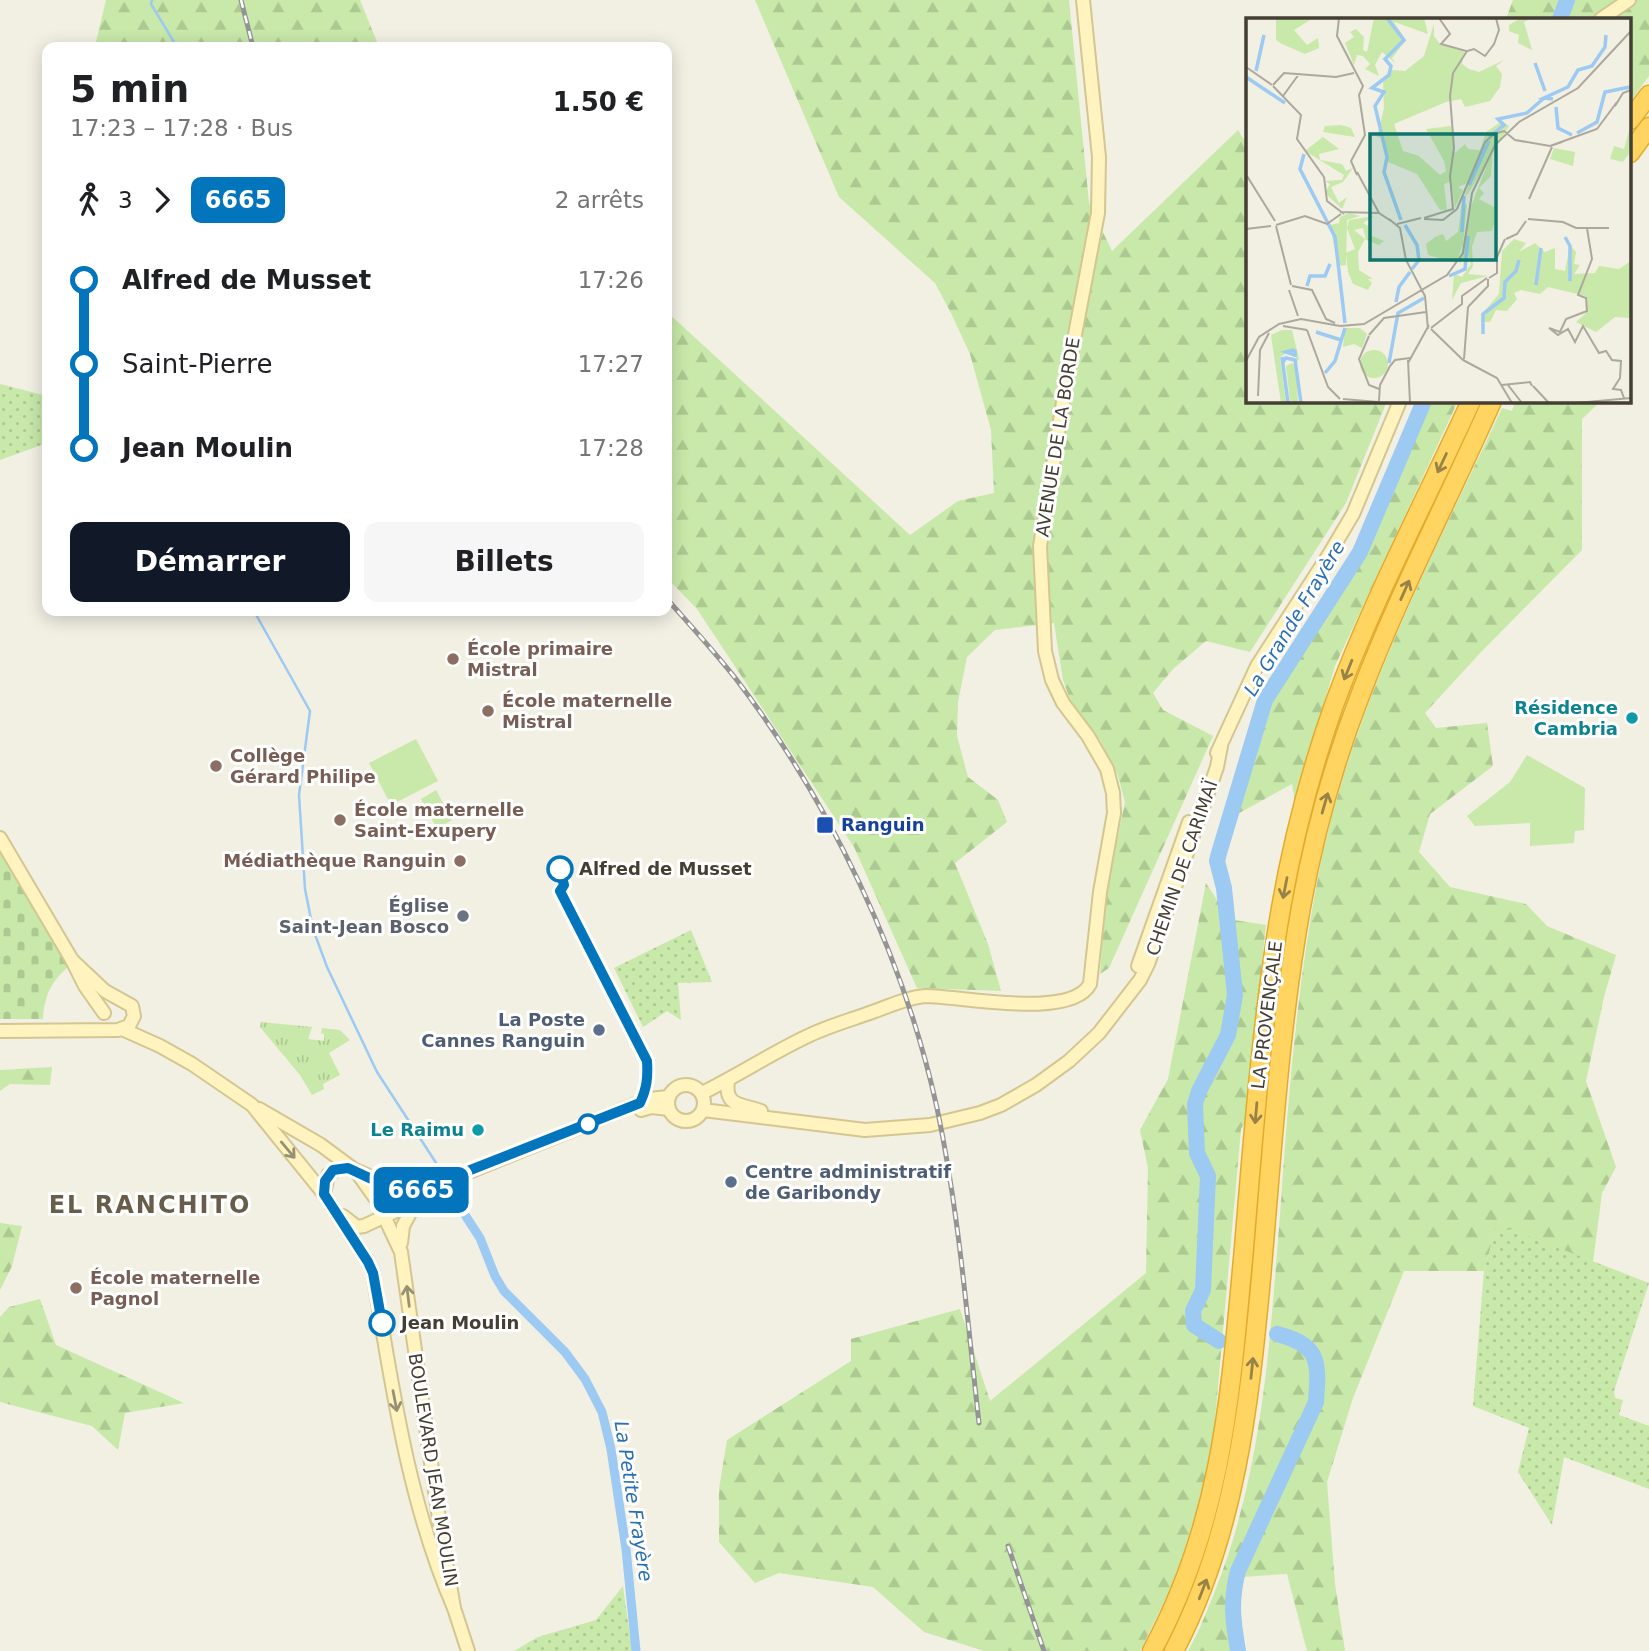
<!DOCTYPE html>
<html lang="fr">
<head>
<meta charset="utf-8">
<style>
	:root { --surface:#fff; --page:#f6f6f6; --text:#202124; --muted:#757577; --accent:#111827 }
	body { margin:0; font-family:"DejaVu Sans",sans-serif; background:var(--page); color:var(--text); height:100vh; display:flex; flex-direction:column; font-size:26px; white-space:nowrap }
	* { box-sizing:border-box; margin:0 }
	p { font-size:23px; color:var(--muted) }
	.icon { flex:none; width:38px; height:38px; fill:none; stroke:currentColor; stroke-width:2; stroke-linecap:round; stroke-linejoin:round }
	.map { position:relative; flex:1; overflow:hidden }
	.sheet { position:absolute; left:42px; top:42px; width:630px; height:574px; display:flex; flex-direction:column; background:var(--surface); border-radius:14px; box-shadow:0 4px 18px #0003 }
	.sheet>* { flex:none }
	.badge { padding:0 14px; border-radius:10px; font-size:24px; line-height:46px }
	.map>.badge { position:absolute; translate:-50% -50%; box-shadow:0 0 0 4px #fff }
	.legs { display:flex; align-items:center; gap:10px; height:77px; padding:0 28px; font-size:23px }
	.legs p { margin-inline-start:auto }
	.overview { display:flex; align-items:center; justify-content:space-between; height:119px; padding:0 28px }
	h1 { font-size:38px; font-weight:800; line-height:52px }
	.action { display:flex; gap:14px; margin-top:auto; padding:14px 28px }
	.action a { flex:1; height:80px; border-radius:14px; background:var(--accent); color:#fff; font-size:28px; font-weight:800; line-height:80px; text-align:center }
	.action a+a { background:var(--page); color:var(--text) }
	ul { padding:0 28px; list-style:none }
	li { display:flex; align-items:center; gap:24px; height:84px; font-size:26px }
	li i { display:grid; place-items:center; width:10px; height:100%; margin:0 9px; background:currentColor }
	li i::after { content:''; width:18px; height:18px; margin:-9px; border:5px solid; border-radius:50%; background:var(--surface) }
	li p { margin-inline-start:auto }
	li:first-child i { background:linear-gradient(#0000 50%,currentColor 0) }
	li:last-child i { background:linear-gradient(currentColor 50%,#0000 0) }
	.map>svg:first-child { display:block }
	.grass { fill:url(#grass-tufts) }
	.forest { fill:url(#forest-firs) }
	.cemetery { fill:url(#cemetery-stones) }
	.park { fill:url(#park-dots) }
	.garden { fill:#c8e9a9 }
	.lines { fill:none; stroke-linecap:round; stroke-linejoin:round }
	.stream { stroke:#9ccaf2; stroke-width:2.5 }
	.canal { stroke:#9ccaf2; stroke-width:9 }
	.river { stroke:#9ccaf2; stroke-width:16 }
	.secondary-casing { stroke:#d4c690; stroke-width:16 }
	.highway-casing { stroke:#e3ab2c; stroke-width:21 }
	.secondary { stroke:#fff4c0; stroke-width:12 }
	.highway { stroke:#ffd461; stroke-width:18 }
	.rail-casing { stroke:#949494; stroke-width:5 }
	.rail { stroke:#fff; stroke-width:2.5; stroke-dasharray:8; stroke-linecap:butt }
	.oneway { stroke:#988248 }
	.oneway2 { stroke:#989072 }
	.line-1-casing { stroke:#fff; stroke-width:16 }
	.line-1 { stroke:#0275bc; stroke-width:10 }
	.education-dot { fill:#8d6e63; stroke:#fff; stroke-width:2.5 }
	.culture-dot { fill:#0f9aa8; stroke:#fff; stroke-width:2.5 }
	.transit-dot { fill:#1a4fb4; stroke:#fff; stroke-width:2.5 }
	.stop-1-dot { fill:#fff; stroke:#0275bc; stroke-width:3.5 }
	.worship-dot { fill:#6b7280; stroke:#fff; stroke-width:2.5 }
	.service-dot { fill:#5c6f8a; stroke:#fff; stroke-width:2.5 }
	.labels { text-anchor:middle; stroke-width:6; stroke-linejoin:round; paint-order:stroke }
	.street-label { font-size:18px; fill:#443e33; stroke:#fff }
	.education-label { font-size:18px; font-weight:bold; fill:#785e54; stroke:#fff; text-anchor:start }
	.culture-label { font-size:18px; font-weight:bold; fill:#0d838f; stroke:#fff; text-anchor:end }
	.transit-label { font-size:18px; font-weight:bold; fill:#164399; stroke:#fff; text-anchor:start }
	.stop-label { font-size:18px; font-weight:bold; fill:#443e33; stroke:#fff; text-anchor:start }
	.worship-label { font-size:18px; font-weight:bold; fill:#5b616d; stroke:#fff; text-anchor:end }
	.service-label { font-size:18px; font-weight:bold; fill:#4e5e75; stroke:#fff; text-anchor:end }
	.water-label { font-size:19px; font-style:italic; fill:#2970b3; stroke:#fff }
	.district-label { font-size:24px; font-weight:bold; letter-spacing:2px; fill:#675d4a; stroke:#fff }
	.inset-river { fill:none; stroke:#9ccaf2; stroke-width:3.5 }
	.inset-road { fill:none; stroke:#aca89d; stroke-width:2 }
	.view { fill:#0f766e; fill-opacity:0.15; stroke:#0f766e; stroke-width:3.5 }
	.inset-edge { fill:none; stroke:#443e33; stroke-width:3.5 }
</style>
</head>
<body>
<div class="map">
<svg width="1649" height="1651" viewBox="0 0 1649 1651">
	<defs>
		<pattern id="grass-tufts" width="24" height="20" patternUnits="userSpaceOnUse" patternTransform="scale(1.75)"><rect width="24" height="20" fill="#c8e9a9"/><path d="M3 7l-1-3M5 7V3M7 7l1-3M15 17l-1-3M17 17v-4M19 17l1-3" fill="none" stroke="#adc992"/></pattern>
		<pattern id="forest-firs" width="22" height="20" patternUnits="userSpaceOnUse" patternTransform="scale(1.75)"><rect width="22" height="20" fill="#c8e9a9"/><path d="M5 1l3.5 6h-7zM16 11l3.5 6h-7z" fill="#adc992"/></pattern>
		<pattern id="cemetery-stones" width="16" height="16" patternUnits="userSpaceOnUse" patternTransform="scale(1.75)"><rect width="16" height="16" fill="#c8e9a9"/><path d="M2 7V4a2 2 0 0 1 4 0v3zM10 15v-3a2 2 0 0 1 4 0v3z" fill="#adc992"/></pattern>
		<pattern id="park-dots" width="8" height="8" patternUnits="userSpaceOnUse" patternTransform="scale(1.75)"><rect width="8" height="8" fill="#c8e9a9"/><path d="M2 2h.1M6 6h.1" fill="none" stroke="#adc992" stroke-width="1.8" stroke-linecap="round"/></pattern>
	</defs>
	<rect width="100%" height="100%" fill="#f2efe3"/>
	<g class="grass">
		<polygon points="436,790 452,820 437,829 421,799"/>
		<polygon points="261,1022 312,1027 308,1039 324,1041 324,1034 321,1033 322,1028 340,1030 350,1040 329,1053 340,1075 323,1084 324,1089 312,1095 300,1075 260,1027"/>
	</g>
	<g class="forest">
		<polygon points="106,0 360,0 379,47 124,47 96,42"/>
		<polygon points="755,0 1069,0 1089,203 1112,251 1238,130 1248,146 1248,401 1387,401 1346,503 1250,652 1206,641 1173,669 1153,693 1163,710 1213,736 1109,968 1100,974 1105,899 1125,802 1118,776 1100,740 1074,710 1063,680 1054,623 995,630 967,657 958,702 957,736 968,777 998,800 1007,822 955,863 988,944 1001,991 917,988 854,847 697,609 667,578 667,312 910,535 958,501 994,493 991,430 970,354 951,313 935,283 839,197"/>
		<polygon points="1513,0 1649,0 1649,76 1630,102 1630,19 1506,19"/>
		<polygon points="1430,401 1458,401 1335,666 1295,800 1292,784 1232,817 1275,693 1372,537"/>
		<path d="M1515 401H1601L1582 419V550L1482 651 1425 713 1436 728 1487 723 1493 766 1430 814 1419 852 1450 887 1526 904 1547 926 1616 955 1604 997 1586 1081 1616 1167 1602 1193 1593 1262 1497 1225 1484 1271H1404L1353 1398 1327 1482 1335 1584 1345 1651H1307L1287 1574 1241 1577 1234 1599 1235 1651H1188C1200 1630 1208 1608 1217 1586 1263 1467 1270 1341 1280 1215 1288 1099 1297 982 1320 867 1353 705 1433 556 1502 408L1512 411Z"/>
		<polygon points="1206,883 1222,908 1234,920 1266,925 1245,1122 1241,1129 1214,1431 1202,1492 1186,1545 1170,1590 1140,1651 984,1651 924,1632 873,1587 779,1573 755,1583 719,1542 719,1489 727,1440 851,1361 851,1339 960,1309 990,1401 1146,1273 1148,1168 1140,1130 1168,1079"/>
		<polygon points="52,1067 50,1085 10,1084 0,1091 0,1070"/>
		<polygon points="0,1223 22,1226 12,1266 0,1290"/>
		<polygon points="40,1299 56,1345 184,1403 125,1413 118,1450 92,1426 0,1402 0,1317 9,1307"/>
	</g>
	<path class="cemetery" d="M0 853 68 967C51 982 44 996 43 1019H0Z"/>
	<g class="park">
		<polygon points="0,384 47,396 47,443 0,460"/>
		<polygon points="691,930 712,982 678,983 681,1020 667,1011 643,1027 614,968"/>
		<polygon points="1497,1224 1649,1283 1614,1391 1615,1398 1623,1400 1619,1415 1649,1426 1649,1489 1564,1457 1552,1525 1518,1472 1529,1428 1473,1406 1484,1271"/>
		<polygon points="623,1586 632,1651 514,1651 538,1637 596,1620"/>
	</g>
	<g class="garden">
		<polygon points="416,739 438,781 391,805 369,763"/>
		<polygon points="1527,755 1585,788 1584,830 1575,831 1574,843 1530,846 1530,823 1475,826 1467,816 1510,782"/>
	</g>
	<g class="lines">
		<g class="stream">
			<polyline points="152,0 151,4 177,47"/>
			<polyline points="254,611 310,711 299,795 305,889 313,929 327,967 377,1072 442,1172"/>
		</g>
		<polyline class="canal" points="452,1195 480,1238 495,1276 504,1291 565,1352 585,1379 602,1412 611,1449 626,1549 636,1651"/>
		<g class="river">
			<polyline points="1560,19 1567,0"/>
			<polyline points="1219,1341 1194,1325 1193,1311 1203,1290 1208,1176 1197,1153 1195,1104 1199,1091 1228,1035 1235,995 1224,888 1217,861 1219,853 1265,700 1360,552 1424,401"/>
			<path d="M1238 1651C1233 1621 1230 1601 1238 1571L1316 1402C1319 1361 1320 1345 1277 1334"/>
		</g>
		<defs>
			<g id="secondary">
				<polyline points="1601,19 1629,0"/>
				<polyline points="1217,753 1257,666 1328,556 1353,514 1400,401"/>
				<polyline points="0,838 72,960 85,986 104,1013"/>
				<polyline points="1138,966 1189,822"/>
				<path d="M122 1029 160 1046 192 1064 252 1105 324 1194 368 1262 373 1273C392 1386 408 1502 454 1608"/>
				<polyline points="0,1031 118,1030 129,1026 134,1016 132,1006 105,991 72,960"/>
				<path d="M728 1081C724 1107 742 1104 761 1111"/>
				<circle cx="686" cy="1103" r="18"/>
				<path d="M702 1093C739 1075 773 1052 810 1035 831 1025 854 1019 875 1011 892 1005 909 997 926 996 961 996 1071 1020 1090 984L1100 892 1114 813 1113 793 1107 769 1088 736 1063 703 1052 680 1045 651 1040 546 1067 377 1098 213 1099 157 1083 0"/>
				<polyline points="259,1109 321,1145 356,1171 376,1199 401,1252 441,1533 454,1608 468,1651"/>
				<polyline points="641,1110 651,1107 669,1109"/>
				<polyline points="703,1110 865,1130 930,1125 980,1113 1001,1105 1036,1085 1069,1061 1099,1033 1140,980 1148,964 1217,767 1221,746"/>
				<path d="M324 1194 328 1175 340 1167C375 1170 387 1199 427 1189L649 1099 668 1097"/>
				<polyline points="343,1216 357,1227 364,1226 436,1192"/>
				<polyline points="401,1243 403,1226 416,1202"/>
			</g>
			<g id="highway">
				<polyline points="1630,120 1649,95"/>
				<polyline points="1630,153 1649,127"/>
				<path d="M1152 1651C1221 1523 1230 1401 1243 1259 1253 1142 1261 1024 1281 908 1293 839 1311 770 1334 705 1372 601 1425 502 1471 401"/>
				<path d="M1174 1651C1235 1534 1249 1407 1261 1278 1272 1154 1279 1029 1301 907 1314 834 1334 762 1361 693 1399 593 1449 498 1492 401"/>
			</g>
		</defs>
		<use href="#secondary" class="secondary-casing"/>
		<use href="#highway" class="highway-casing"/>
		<use href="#secondary" class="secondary"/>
		<use href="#highway" class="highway"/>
		<defs>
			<g id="rail">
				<polyline points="241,0 253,47"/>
				<path d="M667 599C690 625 714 651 736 679 830 802 904 957 937 1108 959 1212 967 1318 979 1423"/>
				<polyline points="1008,1546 1044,1651"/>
			</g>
		</defs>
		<use href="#rail" class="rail-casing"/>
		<use href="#rail" class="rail"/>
	</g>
	<defs><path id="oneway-shaft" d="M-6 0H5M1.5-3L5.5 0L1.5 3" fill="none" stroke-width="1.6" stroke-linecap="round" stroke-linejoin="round" transform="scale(1.75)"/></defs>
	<g class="oneway">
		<use href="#oneway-shaft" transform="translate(1442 463) rotate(115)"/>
		<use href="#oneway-shaft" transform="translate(1405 590) rotate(-66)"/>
		<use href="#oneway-shaft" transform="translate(1348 670) rotate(112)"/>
		<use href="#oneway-shaft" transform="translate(1325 803) rotate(-74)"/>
		<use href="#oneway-shaft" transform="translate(1285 888) rotate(101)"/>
		<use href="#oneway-shaft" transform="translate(1256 1113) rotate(95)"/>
		<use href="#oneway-shaft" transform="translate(1252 1368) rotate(-84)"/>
		<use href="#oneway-shaft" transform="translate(1203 1589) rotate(-69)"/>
	</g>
	<g class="oneway2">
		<use href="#oneway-shaft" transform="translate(288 1150) rotate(50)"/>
		<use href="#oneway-shaft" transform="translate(408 1296) rotate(-97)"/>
		<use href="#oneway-shaft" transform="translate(395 1401) rotate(79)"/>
	</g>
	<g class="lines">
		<defs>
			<path id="line-1" d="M382 1323 373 1273 368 1262 324 1194 325 1181 333 1170 348 1168 395 1190 417 1191 640 1103C647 1088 648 1077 647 1061L560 891 564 885 560 869"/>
		</defs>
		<use href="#line-1" class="line-1-casing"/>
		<use href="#line-1" class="line-1"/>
	</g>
	<g class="education-dot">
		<circle cx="453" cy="659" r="7"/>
		<circle cx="488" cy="711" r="7"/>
		<circle cx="216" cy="766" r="7"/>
		<circle cx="340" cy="820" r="7"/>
		<circle cx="460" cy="861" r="7"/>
		<circle cx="76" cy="1288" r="7"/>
	</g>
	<g class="culture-dot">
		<circle cx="1632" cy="718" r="7"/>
		<circle cx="478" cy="1130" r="7"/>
	</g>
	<rect class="transit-dot" x="816" y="816" width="18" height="18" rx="3.5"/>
	<g class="stop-1-dot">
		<circle cx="560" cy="869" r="12"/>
		<circle cx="588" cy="1124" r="9"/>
		<circle cx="382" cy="1323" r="12"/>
	</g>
	<circle class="worship-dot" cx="463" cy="916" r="7"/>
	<g class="service-dot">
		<circle cx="599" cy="1030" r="7"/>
		<circle cx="731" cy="1182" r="7"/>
	</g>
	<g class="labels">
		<g class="street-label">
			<text transform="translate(1058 437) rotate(-81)" y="6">AVENUE DE LA BORDE</text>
			<text transform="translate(1182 868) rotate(-71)" y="6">CHEMIN DE CARIMAÏ</text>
			<text transform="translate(1267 1015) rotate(-83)" y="6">LA PROVENÇALE</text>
			<text transform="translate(433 1470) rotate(81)" y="6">BOULEVARD JEAN MOULIN</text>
		</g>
		<g class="education-label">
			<text x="467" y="655">École primaire<tspan x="467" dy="21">Mistral</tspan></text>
			<text x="502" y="707">École maternelle<tspan x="502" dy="21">Mistral</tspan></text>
			<text x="230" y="762">Collège<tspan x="230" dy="21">Gérard Philipe</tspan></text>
			<text x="354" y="816">École maternelle<tspan x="354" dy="21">Saint-Exupery</tspan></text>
			<text x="446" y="867" text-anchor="end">Médiathèque Ranguin</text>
			<text x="90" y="1284">École maternelle<tspan x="90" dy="21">Pagnol</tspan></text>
		</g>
		<g class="culture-label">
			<text x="1618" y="714">Résidence<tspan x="1618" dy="21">Cambria</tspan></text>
			<text x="464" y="1136">Le Raimu</text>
		</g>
		<g class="transit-label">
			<text x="841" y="831">Ranguin</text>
		</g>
		<g class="stop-label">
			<text x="579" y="875">Alfred de Musset</text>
			<text x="401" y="1329">Jean Moulin</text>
		</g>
		<g class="worship-label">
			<text x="449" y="912">Église<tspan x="449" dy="21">Saint-Jean Bosco</tspan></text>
		</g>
		<g class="service-label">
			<text x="585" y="1026">La Poste<tspan x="585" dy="21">Cannes Ranguin</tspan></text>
			<text x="745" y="1178" text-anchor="start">Centre administratif<tspan x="745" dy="21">de Garibondy</tspan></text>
		</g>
		<g class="water-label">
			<text transform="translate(1294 618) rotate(-59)" y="7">La Grande Frayère</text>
			<text transform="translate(634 1501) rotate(81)" y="7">La Petite Frayère</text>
		</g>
		<g class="district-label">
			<text x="150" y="1213">EL RANCHITO</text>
		</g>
	</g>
	<g transform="translate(1246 18)">
		<rect width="385" height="385" fill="#f2efe3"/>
		<path d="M178 0 182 16 143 2 145 0ZM36 312H46L53 341 51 344 48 331 34 339 40 385H35L25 317ZM46 345 50 348 52 385 44 383 40 348Z" fill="#c8e9a9"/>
		<path d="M30 0 64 2 48 12 61 27 72 20 73 30 59 36 36 26 30 22ZM128 0H145L160 22 146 40 149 45 136 34 129 47 133 58 119 51 124 46 117 38 111 37 108 47 99 25 108 19 104 14 110 11 118 19 117 32 121 34ZM275 0 284 1 278 4 286 32 272 25 273 17 263 13V7ZM188 6V18L194 26 218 34 216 46 223 51 233 54 258 42 250 48 256 56 254 69 244 83 219 89 215 81 200 84 148 106 157 133 173 138 194 157 200 153 198 143 180 111 205 108 209 135 219 126 222 131 234 132 240 114 256 103 263 108 222 176 218 179 235 136 220 166 212 169 217 172 209 190 205 164 198 166 201 192H194L171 156 142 144 137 120 131 119 138 90 137 61 146 52 159 53 178 38ZM95 107 105 110 109 119 77 114 79 108ZM384 109 385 133 377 144 364 141 368 128 378 131ZM77 119 93 131 73 136 74 142 96 146 100 153 107 150 97 164 85 169 93 185 101 179 96 191 79 175 84 166 79 163 96 162 98 157 59 133ZM247 131 245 158 233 170 238 175 233 181 248 189V205L246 213 231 214 226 229 227 248 222 256 242 258 215 265 206 282 208 256 216 259 225 246 222 237 213 246 224 191ZM216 184 221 187 217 226 210 245 182 237 180 226 189 219 197 216 200 223 212 214ZM128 198 117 205 126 210 124 217 138 223 133 227 120 222 117 210 108 212 119 221 112 234 113 252 127 261H122L126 265 122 272 107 266 102 254 100 235 109 231 101 210 103 202ZM268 221 280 225 273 234 289 225 299 234 309 230V251L319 253 324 227 330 234 328 246 334 247 328 256 349 255 353 248 373 251 385 243V300L369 299 350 314 330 304 340 295V278L302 269 294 276 275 272 268 275 271 281 261 293 250 292 244 304H235L236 296 253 276 256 233Z" fill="#c8e9a9"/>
		<path d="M308 130 329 134 327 148 304 141ZM103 195 114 198 101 202 100 247 92 248 84 207 93 205 94 199Z" fill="#c8e9a9"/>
		<path d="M99 310H114L121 316 116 330 108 326 97 329Z" fill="#c8e9a9"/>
		<path d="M114 346a14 14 0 1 1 28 0a14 14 0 1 1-28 0Z" fill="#c8e9a9"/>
		<path class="inset-river" d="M141 0 158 22 139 41 145 48 143 57 126 70 138 74 129 88 141 139 138 154 155 202M289 45 299 73M10 53 18 17M0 59 39 85M307 81 298 80 322 69 332 52 346 48 359 29 360 17M310 89 312 110 326 117M331 115 351 104 359 74 384 69M243 119 258 107 252 101 281 95 298 80M58 136 54 151 89 219 99 305M223 167 243 123M159 207 171 227 173 242 166 251M216 214 218 178M319 219 324 228V263M203 258 219 251 222 218M290 267 295 230M61 268 64 258H79L84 246M150 284 153 269 164 254M70 314 95 322M237 316V296L258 280 259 264 270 253 273 242M49 337 40 334 47 332 49 333V339M36 339 42 385M37 344 40 340 49 342 55 385M143 345 152 295 178 280M79 355 89 343 99 310"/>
		<path class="inset-road" d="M93 0 91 18 117 68 113 77 119 117 105 143 111 157M193 0 204 16 195 26 220 33M0 49 26 67M27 67 38 55 90 59 108 55M27 68 55 97 51 121 78 159 81 183 98 196M37 78 53 56M369 88 377 75 385 72M316 124 304 128 351 111 371 84M111 154 133 195M1 158 29 203M283 181 306 129M211 191 239 124 248 116 258 113 269 122 304 128M94 194 133 195 145 203M178 200 207 191 204 158 208 130 204 78 207 55 221 33 228 31 239 38 248 26 253 12 250 0M143 201 154 210 160 242 179 278 182 311M178 201 197 202 211 191M282 201 317 204 330 210H363M151 206 175 200M30 207 59 198 81 206 95 196M30 208 45 267M341 210 346 241 332 277 340 280 341 293 320 301 314 314 303 310 312 317 322 311 329 324 337 308 353 335 360 333 366 342 375 343 374 360 367 371 375 372 378 380M0 211 25 208M260 221 271 216 280 203M243 260 251 255V239L259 221M46 268 66 272 80 301 89 305M43 272 52 298M222 289 242 268V261M37 308 61 312M185 310 216 286V278L241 260M185 311 217 342M61 312 82 369 94 381M123 317 138 300 180 294M123 318 113 341 123 367 133 371M218 341 222 289M162 342 164 385M217 342 251 360 266 385M0 343 13 319 33 306 55 301 94 308 118 306 201 257 217 235 226 175 249 127 273 104 332 70 385 13M162 345 183 307M256 367 284 364 286 368M262 367 276 385M287 368 303 385M12 378 14 332 23 315M97 381 132 384M133 383 134 367 144 348 149 342 164 340M330 385 385 380"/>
		<path class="view" d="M124 116H250V242H124Z"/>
		<rect width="385" height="385" class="inset-edge"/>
	</g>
</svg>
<b class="badge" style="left:421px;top:1190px;background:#0275bc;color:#fff">6665</b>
<section class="sheet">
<div class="overview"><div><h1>5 min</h1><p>17:23 – 17:28 · Bus</p></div><b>1.50 €</b></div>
<div class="legs"><svg class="icon" aria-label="walk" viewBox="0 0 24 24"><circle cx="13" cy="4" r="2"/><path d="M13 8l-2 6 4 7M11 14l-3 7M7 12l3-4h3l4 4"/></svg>3<svg class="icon" aria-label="forward" viewBox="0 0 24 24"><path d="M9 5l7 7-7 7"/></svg><b class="badge" style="background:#0275bc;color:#fff">6665</b><p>2 arrêts</p></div>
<ul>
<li><i style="color:#0275bc"></i><b>Alfred de Musset</b><p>17:26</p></li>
<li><i style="color:#0275bc"></i><span>Saint-Pierre</span><p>17:27</p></li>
<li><i style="color:#0275bc"></i><b>Jean Moulin</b><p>17:28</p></li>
</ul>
<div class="action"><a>Démarrer</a><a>Billets</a></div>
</section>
</div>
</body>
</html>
